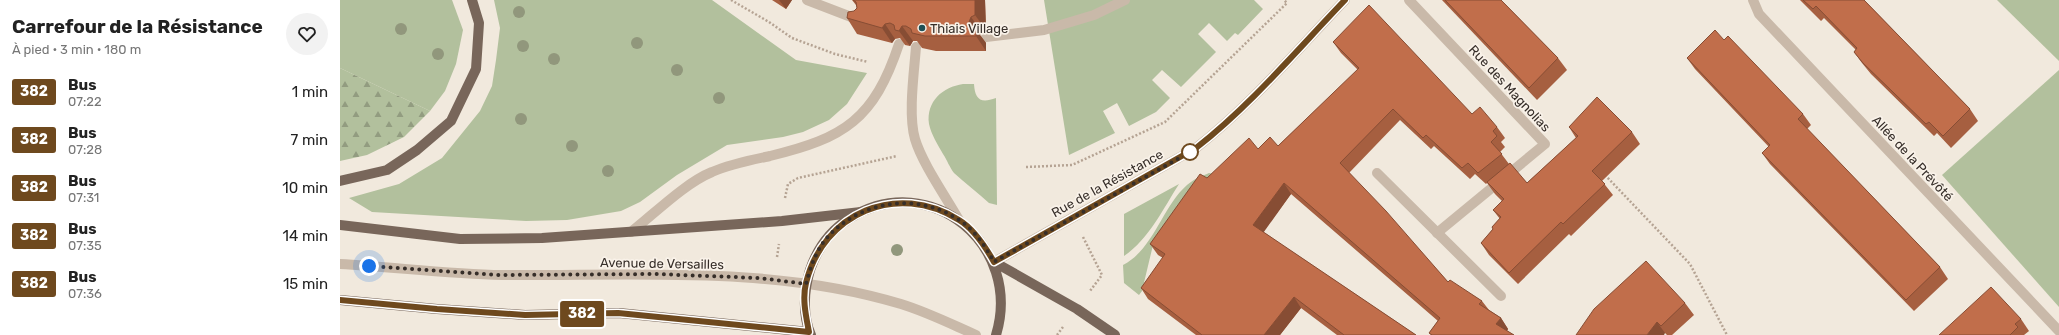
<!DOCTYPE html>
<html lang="fr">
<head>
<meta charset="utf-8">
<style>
	:root { --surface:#fff; --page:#f2f2f2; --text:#222; --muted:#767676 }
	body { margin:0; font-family:Rubik,sans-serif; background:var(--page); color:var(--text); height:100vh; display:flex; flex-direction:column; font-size:15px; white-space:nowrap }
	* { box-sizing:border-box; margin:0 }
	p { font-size:13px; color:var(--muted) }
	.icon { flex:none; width:22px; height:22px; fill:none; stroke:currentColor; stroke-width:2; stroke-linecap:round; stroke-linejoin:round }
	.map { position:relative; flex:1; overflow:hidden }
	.panel { display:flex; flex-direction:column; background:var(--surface); width:340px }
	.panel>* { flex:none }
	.badge { padding:0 8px; border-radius:3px; font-size:14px; line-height:26px }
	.you { position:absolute; width:20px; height:20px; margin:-10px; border:3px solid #fff; border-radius:50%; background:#1a73e8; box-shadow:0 0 0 6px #1a73e833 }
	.map>.badge { position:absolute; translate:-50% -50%; box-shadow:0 0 0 2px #fff }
	.round { display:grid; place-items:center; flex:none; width:42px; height:42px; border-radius:21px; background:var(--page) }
	.overview { display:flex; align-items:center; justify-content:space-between; height:68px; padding:0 12px }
	h1 { font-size:19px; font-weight:700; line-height:30px }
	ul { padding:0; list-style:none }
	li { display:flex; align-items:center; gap:12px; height:48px; padding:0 12px }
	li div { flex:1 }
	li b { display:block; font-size:15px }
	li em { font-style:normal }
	li .badge { min-width:44px; font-weight:700; text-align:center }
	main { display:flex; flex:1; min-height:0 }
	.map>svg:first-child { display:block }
	.green { fill:#b2c09d }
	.forest { fill:url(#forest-firs) }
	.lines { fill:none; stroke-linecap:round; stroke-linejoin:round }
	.path { stroke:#b5a393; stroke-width:2.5; stroke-dasharray:2 2; stroke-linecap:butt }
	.lane { stroke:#c9b9a9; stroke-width:10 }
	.street { stroke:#c9b9a9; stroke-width:10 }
	.primary { stroke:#78665a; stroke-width:10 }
	.tree { fill:#91977c }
	.wall { fill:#a65f40 }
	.shaded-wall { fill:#874d34 }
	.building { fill:#c16e4b; stroke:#874d34 }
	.line-casing { stroke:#fff; stroke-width:9 }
	.line { stroke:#6e491e; stroke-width:6 }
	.walk { stroke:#362e29; stroke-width:4; stroke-dasharray:0 7.2 }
	.poi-dot { fill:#205056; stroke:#f9f2e9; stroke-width:1.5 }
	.stop-dot { fill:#fff; stroke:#6e491e; stroke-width:2 }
	.labels { text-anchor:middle; stroke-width:3.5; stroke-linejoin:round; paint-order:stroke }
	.poi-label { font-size:13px; fill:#362e29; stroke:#f9f2e9; text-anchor:start }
	.street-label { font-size:13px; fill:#362e29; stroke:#f9f2e9 }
</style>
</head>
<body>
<main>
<section class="panel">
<div class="overview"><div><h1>Carrefour de la Résistance</h1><p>À pied · 3 min · 180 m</p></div><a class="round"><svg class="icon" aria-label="heart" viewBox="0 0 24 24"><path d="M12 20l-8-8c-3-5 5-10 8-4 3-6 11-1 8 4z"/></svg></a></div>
<ul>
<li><span class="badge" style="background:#6e491e;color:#fff">382</span><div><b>Bus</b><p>07:22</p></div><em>1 min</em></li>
<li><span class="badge" style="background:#6e491e;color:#fff">382</span><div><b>Bus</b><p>07:28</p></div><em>7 min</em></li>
<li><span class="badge" style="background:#6e491e;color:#fff">382</span><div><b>Bus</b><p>07:31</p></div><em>10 min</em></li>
<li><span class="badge" style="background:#6e491e;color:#fff">382</span><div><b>Bus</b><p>07:35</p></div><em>14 min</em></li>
<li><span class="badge" style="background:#6e491e;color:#fff">382</span><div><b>Bus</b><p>07:36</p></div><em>15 min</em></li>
</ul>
</section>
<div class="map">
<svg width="1719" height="335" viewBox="0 0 1719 335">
	<defs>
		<pattern id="forest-firs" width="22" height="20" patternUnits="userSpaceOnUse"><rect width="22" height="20" fill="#b2c09d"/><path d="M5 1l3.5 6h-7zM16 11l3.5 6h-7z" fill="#929c80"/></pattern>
	</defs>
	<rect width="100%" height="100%" fill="#f1e9dd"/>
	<g class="green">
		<polygon points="0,0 112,0 123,30 116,64 105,91 90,111 0,68"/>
		<polygon points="154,0 372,0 456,60 527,73 507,104 489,120 463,132 443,137 387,145 337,175 300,202 281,211 227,220 186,221 32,212 9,198 59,184 102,158 140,111 152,86 156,60 160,28"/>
		<polygon points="704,0 914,0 923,9 898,35 895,33 887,41 869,23 858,34 876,52 841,87 822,70 812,80 830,98 816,112 789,126 777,103 763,111 775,133 729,155"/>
		<polygon points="1657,0 1719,0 1719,61"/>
		<polygon points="1719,70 1719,307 1602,175"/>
		<path d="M623 84H634C635 99 640 104 656 98L657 205 649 203C638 193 625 183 614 173 610 168 607 160 603 154 598 145 591 134 589 124 586 101 603 87 623 84Z"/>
		<path d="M869 173 874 174 813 245 802 291 799 295 784 283 783 265C814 249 822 207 847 185 854 179 862 176 869 173Z"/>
		<path d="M839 184C823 209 809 239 784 256V214Z"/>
	</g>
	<polygon class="forest" points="0,68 90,111 64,137 27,155 0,161"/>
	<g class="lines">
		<g class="path">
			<polyline points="391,0 429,22 452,38 495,54 528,62"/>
			<polyline points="686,167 732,165 825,122 947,3 944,0"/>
			<polyline points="1265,175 1350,264 1387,335"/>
			<polyline points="445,198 448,184 458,178 557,156"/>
			<polyline points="743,237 762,275 750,291"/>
			<polyline points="437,257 439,244"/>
			<polyline points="717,335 723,327"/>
		</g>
		<g class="lane">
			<polyline points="467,0 519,20"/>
			<polyline points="1069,0 1205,144 1097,233"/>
			<polyline points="1413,0 1419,14 1719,331"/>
			<polyline points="646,37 704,30 754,15 785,0"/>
			<path d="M576 47C574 73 568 115 575 139 582 163 606 197 619 220"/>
			<polyline points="1037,173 1161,296"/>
			<path d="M291 232C314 214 345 183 372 172 390 164 411 160 430 156 505 138 534 119 559 44"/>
			<path d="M0 264C54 267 108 274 162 275 295 276 432 265 561 304 587 312 611 324 636 335"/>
		</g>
		<path class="street" d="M654 262 856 148C911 105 957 50 1005 0"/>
		<g class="primary">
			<polyline points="0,181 47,170 77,150 111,121 136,69 139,23 132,0"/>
			<polyline points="0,225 120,239 202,238 442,221 521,212"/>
			<polyline points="654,262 737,309 775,335"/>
			<polyline points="0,300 97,309 185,315 279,313 469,332"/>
			<path d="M471 335C462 315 464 290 470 270 477 249 491 230 510 218 591 168 683 246 656 335"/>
		</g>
	</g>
	<g class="tree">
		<circle cx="179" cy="12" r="6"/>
		<circle cx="61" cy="29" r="6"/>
		<circle cx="297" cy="43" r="6"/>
		<circle cx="183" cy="46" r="6"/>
		<circle cx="98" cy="54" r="6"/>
		<circle cx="214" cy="59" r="6"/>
		<circle cx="337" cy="70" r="6"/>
		<circle cx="379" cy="98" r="6"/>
		<circle cx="181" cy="119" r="6"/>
		<circle cx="232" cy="146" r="6"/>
		<circle cx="268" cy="171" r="6"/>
		<circle cx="557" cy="250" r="6"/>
	</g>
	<g class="wall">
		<polygon points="432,0 452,0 446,9"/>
		<polygon points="512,0 645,0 646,30 642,32 640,35 646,43 646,51 596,51 582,48 577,41 573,41 570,46 565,45 560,38 555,39 552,43 517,34 507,18 517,8 516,5"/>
		<polygon points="1102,0 1161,0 1218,58 1227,70 1197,100"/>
		<polygon points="1460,0 1524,0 1630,109 1638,121 1611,148 1597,133 1594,136 1531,74 1522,63 1514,52 1516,50 1484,18 1481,21"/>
		<polygon points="1384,40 1463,114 1471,125 1467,129 1600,267 1608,279 1574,311 1430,164 1422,153 1429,147 1355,69 1347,58"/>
		<polygon points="993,42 1132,114 1157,127 1165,138 1161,142 1165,147 1160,152 1169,164 1187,183 1236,138 1229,127 1292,132 1300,144 1262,181 1273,195 1231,236 1229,234 1178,284 1149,255 1141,243 1153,229 1152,227 1160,219 1153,210 1162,201 1155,194 1147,183 1146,184 1135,174 1130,179 1094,146 1091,149 1060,120 1009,173 1108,282 1142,301 1149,310 1161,318 1168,329 1167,331 1174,335 1091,335 1089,333 1098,321 951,194 923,232 1076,335 997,335 961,308 940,335 856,335 808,299 801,288 823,258 818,255 810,244 867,178 918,149 938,146 1018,70 1001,53"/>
		<polygon points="1345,303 1354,315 1332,335 1327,335 1325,333 1236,335"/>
		<polygon points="1681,319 1689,331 1684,335 1599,335"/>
	</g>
	<g class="shaded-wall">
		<polygon points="439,0 452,0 446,9"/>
		<polygon points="635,0 645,0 646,30 635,15"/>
		<polygon points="631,17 642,32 640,35 646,43 646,51 636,36 630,26 629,22"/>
		<polygon points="545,24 555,39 552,43 542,28"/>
		<polygon points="562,26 573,41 570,46 559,31"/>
		<polygon points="944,183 951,194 921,236 913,225"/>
		<polygon points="954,297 961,308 940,335 924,335"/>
		<polygon points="1161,318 1168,329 1164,335 1156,324"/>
		<polygon points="1317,322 1325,333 1324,335 1307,335"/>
	</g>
	<g class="building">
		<polygon points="513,0 635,0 635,15 631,17 629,22 630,26 636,28 636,36 585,36 572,33 571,29 566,26 562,26 559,31 555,30 554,25 550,23 545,24 542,28 507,18 508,12 514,11 517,8 516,2"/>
		<polygon points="1105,0 1161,0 1218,58 1189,88"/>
		<polygon points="1463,0 1524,0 1630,109 1603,136 1589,122 1586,124 1523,63 1514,52 1517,48 1476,6 1473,9"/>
		<polygon points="1029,5 1132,114 1140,107 1157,127 1153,131 1157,136 1151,142 1162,154 1138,173 1128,163 1122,168 1086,135 1083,138 1053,109 1000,163 1046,211 1108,282 1110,280 1142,301 1139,304 1161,318 1156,324 1174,335 1092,335 1089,333 1100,318 944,183 913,225 1076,335 1004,335 954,297 924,335 862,335 801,288 825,254 810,244 860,174 867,178 909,138 918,149 930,137 938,146 1019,68 993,42"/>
		<polygon points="1375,30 1384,40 1388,36 1463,114 1458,119 1600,267 1566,300 1422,153 1430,145 1347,58"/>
		<polygon points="1257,97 1292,132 1252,171 1265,184 1223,224 1221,222 1169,273 1141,243 1153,229 1152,227 1161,217 1153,210 1164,199 1147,182 1170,163 1187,183 1238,136 1229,127"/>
		<polygon points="1306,261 1345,303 1321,326 1317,322 1307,335 1236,335 1254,309"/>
		<polygon points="1651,287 1681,319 1675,324 1678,327 1670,335 1599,335"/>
	</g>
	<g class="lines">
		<defs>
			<path id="line" d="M0 300 97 309 185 315 278 313 469 332C466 316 462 299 466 283 483 213 557 181 619 220 634 229 645 246 654 262L856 148C911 105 957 50 1005 0"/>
		</defs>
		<use href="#line" class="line-casing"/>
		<use href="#line" class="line"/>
		<path class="walk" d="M29 266 160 275 315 274 419 278 466 284C470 269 475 253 485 240 518 201 576 191 619 220 635 230 645 246 654 262L850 152"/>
	</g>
	<circle class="poi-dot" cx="582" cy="28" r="4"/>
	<circle class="stop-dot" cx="850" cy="152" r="8"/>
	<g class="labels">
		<g class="poi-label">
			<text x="590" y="33">Thiais Village</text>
		</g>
		<g class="street-label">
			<text transform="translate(1170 88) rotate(47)" y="5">Rue des Magnolias</text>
			<text transform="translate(1573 158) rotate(47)" y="5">Allée de la Prévôté</text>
			<text transform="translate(767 183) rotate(-29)" y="5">Rue de la Résistance</text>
			<text transform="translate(322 263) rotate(1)" y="5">Avenue de Versailles</text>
		</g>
	</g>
</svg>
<div class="you" style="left:29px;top:266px"></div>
<b class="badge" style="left:242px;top:314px;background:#6e491e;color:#fff">382</b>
</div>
</main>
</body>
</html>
